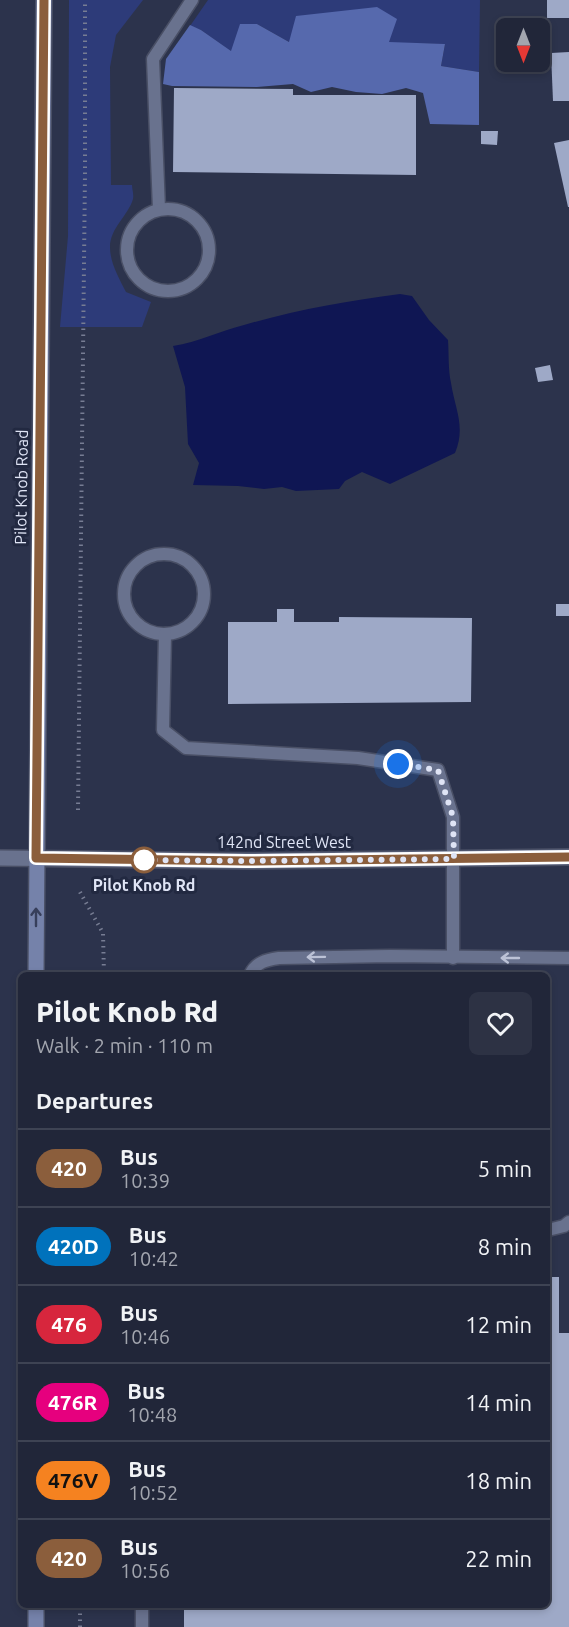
<!DOCTYPE html>
<html lang="en">
<head>
<meta charset="utf-8">
<style>
	:root { --surface:#212639; --page:#2d3244; --text:#f1f3f6; --muted:#a2a5ae; --line:#3e4353 }
	body { margin:0; font-family:Ubuntu,sans-serif; background:var(--page); color:var(--text); height:100vh; display:flex; flex-direction:column; font-size:22px; white-space:nowrap }
	* { box-sizing:border-box; margin:0 }
	p { font-size:20px; color:var(--muted) }
	.icon { flex:none; width:33px; height:33px; fill:none; stroke:currentColor; stroke-width:2; stroke-linecap:round; stroke-linejoin:round }
	.map { position:relative; flex:1; overflow:hidden }
	.sheet { position:absolute; left:18px; top:972px; width:532px; height:636px; display:flex; flex-direction:column; background:var(--surface); border-radius:9px; box-shadow:0 3px 9px #0003,0 0 0 2px var(--line) }
	.sheet>* { flex:none }
	.badge { padding:0 12px; border-radius:20px; font-size:21px; line-height:39px }
	.needle { width:39px; rotate:180deg }
	.tools { position:absolute; left:496px; top:18px; display:grid; gap:12px }
	.tools a { display:grid; place-items:center; width:54px; height:54px; border-radius:9px; background:var(--surface); box-shadow:0 3px 9px #0003,0 0 0 2px var(--line); font-size:30px }
	.you { position:absolute; width:30px; height:30px; margin:-15px; border:4px solid #fff; border-radius:50%; background:#1a73e8; box-shadow:0 0 0 9px #1a73e833 }
	.map>.badge { position:absolute; translate:-50% -50%; box-shadow:0 0 0 3px #fff }
	h2 { padding:0 18px; font-size:22px; line-height:54px }
	.round { display:grid; place-items:center; flex:none; width:63px; height:63px; border-radius:9px; background:var(--page) }
	.overview { display:flex; align-items:center; justify-content:space-between; height:102px; padding:0 18px }
	h1 { font-size:28px; font-weight:800; line-height:45px }
	ul { padding:0; list-style:none }
	li { display:flex; align-items:center; gap:18px; height:78px; padding:0 18px; border-top:2px solid var(--line) }
	li div { flex:1 }
	li b { display:block; font-size:22px }
	li em { font-style:normal }
	li .badge { min-width:66px; font-weight:700; text-align:center }
	.map>svg:first-child { display:block }
	.green { fill:#2d3b79 }
	.forest { fill:#5669ad }
	.water { fill:#0f1653 }
	.building { fill:#9ea9c7 }
	.lines { fill:none; stroke-linecap:round; stroke-linejoin:round }
	.service-casing { stroke:#494f65; stroke-width:15 }
	.tertiary-casing { stroke:#494f65; stroke-width:18 }
	.secondary-casing { stroke:#494f65; stroke-width:18 }
	.path { stroke:#777d93; stroke-width:4; stroke-dasharray:1.5 4.5; stroke-linecap:butt }
	.service { stroke:#69728e; stroke-width:12 }
	.tertiary { stroke:#69728e; stroke-width:15 }
	.secondary { stroke:#7582aa; stroke-width:15 }
	.oneway { stroke:#373f5b }
	.oneway2 { stroke:#bcc2d6 }
	.line-casing { stroke:#fff; stroke-width:14 }
	.line { stroke:#8b5e3c; stroke-width:9 }
	.walk { stroke:#dfe4f5; stroke-width:6; stroke-dasharray:0 10.8 }
	.stop-dot { fill:#fff; stroke:#8b5e3c; stroke-width:3 }
	.labels { text-anchor:middle; stroke-width:6; stroke-linejoin:round; paint-order:stroke }
	.street-label { font-size:16px; fill:#dfe4f5; stroke:#222941 }
	.stop-label { font-size:16px; font-weight:bold; fill:#dfe4f5; stroke:#222941 }
</style>
</head>
<body>
<div class="map">
<svg width="569" height="1627" viewBox="0 0 569 1627">
	<rect width="100%" height="100%" fill="#2c334c"/>
	<g class="green">
		<path d="M69 0H143L116 35 110 67 111 185H132C132 189 134 194 133 199 128 216 110 228 110 247 110 263 119 278 126 292L151 302 142 327H60L68 236Z"/>
		<polygon points="208,0 480,0 479,72 441,66 445,44 289,42 257,24 232,52 201,30 190,26"/>
	</g>
	<polygon class="forest" points="377,7 397,19 389,42 445,44 441,66 479,72 479,125 430,124 423,93 406,88 382,94 356,92 332,87 311,92 293,84 257,87 172,86 163,84 166,59 190,25 201,30 231,51 240,24 257,24 289,42 296,16"/>
	<path class="water" d="M400 294 412 296 429 320 448 340C449 354 448 369 451 383 455 409 466 427 455 453L390 484 362 472 345 481 339 489 296 491 282 487 264 489 238 486 193 485 199 463 188 444 185 387 173 346C198 342 220 331 244 325 295 310 348 301 400 294Z"/>
	<g class="building">
		<rect x="547" y="0" width="22" height="18"/>
		<polygon points="569,52 569,101 553,101 551,53"/>
		<polygon points="174,88 293,89 293,95 416,95 416,175 173,172"/>
		<polygon points="481,131 498,131 497,145 481,144"/>
		<polygon points="569,140 569,207 568,207 554,143"/>
		<polygon points="550,365 553,380 538,382 535,368"/>
		<rect x="556" y="604" width="13" height="12"/>
		<polygon points="277,609 294,609 294,622 339,622 339,617 472,618 471,702 228,704 228,622 277,622"/>
		<polygon points="548,1277 559,1277 559,1333 569,1333 569,1627 184,1627 184,1605 548,1605"/>
	</g>
	<g class="lines">
		<defs>
			<g id="service">
				<polyline points="159,209 153,59 192,0"/>
				<circle cx="168" cy="250" r="41"/>
				<circle cx="164" cy="594" r="40"/>
				<polyline points="165,634 163,730 186,748 358,758 438,770 453,817 453,958"/>
				<path d="M250 975C256 962 266 960 279 958L390 956 569 958"/>
				<polyline points="548,1230 564,1226 569,1222"/>
				<polyline points="142,1605 142,1627"/>
			</g>
			<polyline id="tertiary" points="0,858 246,861 569,857"/>
			<g id="secondary">
				<polyline points="36,975 44,0"/>
				<polyline points="36,1605 36,1627"/>
			</g>
		</defs>
		<use href="#service" class="service-casing"/>
		<use href="#tertiary" class="tertiary-casing"/>
		<use href="#secondary" class="secondary-casing"/>
		<g class="path">
			<polyline points="78,810 85,172 85,0"/>
			<polyline points="80,892 103,933 104,975"/>
			<polyline points="80,1627 80,1605"/>
		</g>
		<use href="#service" class="service"/>
		<use href="#tertiary" class="tertiary"/>
		<use href="#secondary" class="secondary"/>
	</g>
	<defs><path id="oneway-shaft" d="M-6 0H5M1.5-3L5.5 0L1.5 3" fill="none" stroke-width="1.6" stroke-linecap="round" stroke-linejoin="round" transform="scale(1.5)"/></defs>
	<use class="oneway" href="#oneway-shaft" transform="translate(36 917) rotate(-90)"/>
	<g class="oneway2">
		<use href="#oneway-shaft" transform="translate(316 957) rotate(179)"/>
		<use href="#oneway-shaft" transform="translate(510 958) rotate(180)"/>
	</g>
	<g class="lines">
		<defs>
			<polyline id="line" points="44,0 36,858 246,861 569,857"/>
		</defs>
		<use href="#line" class="line-casing"/>
		<use href="#line" class="line"/>
		<polyline class="walk" points="144,860 246,861 454,859 453,817 438,770 398,764"/>
	</g>
	<circle class="stop-dot" cx="144" cy="860" r="12"/>
	<g class="labels">
		<g class="street-label">
			<text transform="translate(21 487) rotate(-89)" y="6">Pilot Knob Road</text>
			<text x="284" y="848">142nd Street West</text>
		</g>
		<g class="stop-label">
			<text x="144" y="891">Pilot Knob Rd</text>
		</g>
	</g>
</svg>
<div class="tools">
<a><svg class="needle" viewBox="-14 -14 28 28"><path d="M0-13l5 13h-10z" fill="#e53935"/><path d="M0 13l5-13h-10z" fill="#a2a5ae"/></svg></a>
</div>
<div class="you" style="left:398px;top:764px"></div>
<section class="sheet">
<div class="overview"><div><h1>Pilot Knob Rd</h1><p>Walk · 2 min · 110 m</p></div><a class="round"><svg class="icon" aria-label="heart" viewBox="0 0 24 24"><path d="M12 20l-8-8c-3-5 5-10 8-4 3-6 11-1 8 4z"/></svg></a></div>
<h2>Departures</h2>
<ul>
<li><span class="badge" style="background:#8b5e3c;color:#fff">420</span><div><b>Bus</b><p>10:39</p></div><em>5 min</em></li>
<li><span class="badge" style="background:#0072bc;color:#fff">420D</span><div><b>Bus</b><p>10:42</p></div><em>8 min</em></li>
<li><span class="badge" style="background:#d7263d;color:#fff">476</span><div><b>Bus</b><p>10:46</p></div><em>12 min</em></li>
<li><span class="badge" style="background:#e6007e;color:#fff">476R</span><div><b>Bus</b><p>10:48</p></div><em>14 min</em></li>
<li><span class="badge" style="background:#f58220;color:#111">476V</span><div><b>Bus</b><p>10:52</p></div><em>18 min</em></li>
<li><span class="badge" style="background:#8b5e3c;color:#fff">420</span><div><b>Bus</b><p>10:56</p></div><em>22 min</em></li>
</ul>
</section>
</div>
</body>
</html>
